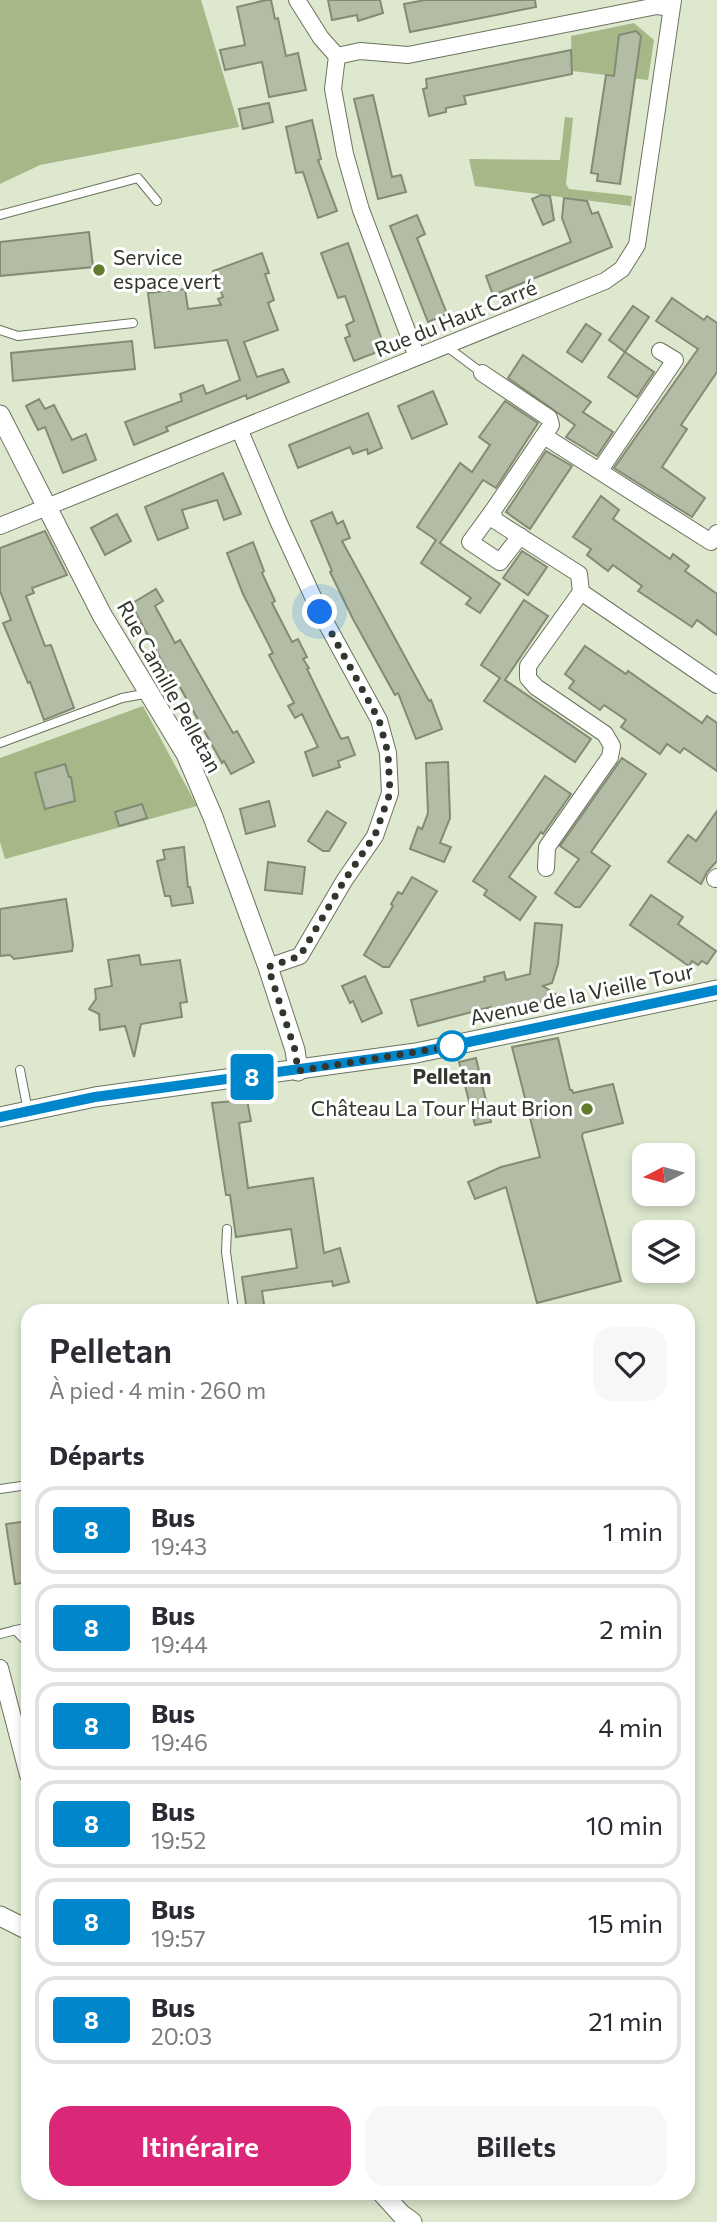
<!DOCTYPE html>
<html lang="fr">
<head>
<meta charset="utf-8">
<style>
	:root { --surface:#fff; --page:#f7f7f7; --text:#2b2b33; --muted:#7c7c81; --line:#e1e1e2; --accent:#db2777 }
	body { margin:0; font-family:Commissioner,sans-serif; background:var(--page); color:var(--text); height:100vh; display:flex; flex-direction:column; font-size:26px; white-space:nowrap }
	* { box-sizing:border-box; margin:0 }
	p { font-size:23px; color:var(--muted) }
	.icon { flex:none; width:38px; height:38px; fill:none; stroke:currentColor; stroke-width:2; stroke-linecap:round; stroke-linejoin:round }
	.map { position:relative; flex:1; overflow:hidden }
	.side { position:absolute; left:21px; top:1304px; width:674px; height:896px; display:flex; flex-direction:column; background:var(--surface); border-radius:21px; box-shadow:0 4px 10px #0003 }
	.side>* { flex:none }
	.badge { padding:0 14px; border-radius:5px; font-size:24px; line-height:46px }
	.needle { width:46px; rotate:264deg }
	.buttons { position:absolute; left:632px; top:1143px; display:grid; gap:14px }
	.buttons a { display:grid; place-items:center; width:63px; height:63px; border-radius:14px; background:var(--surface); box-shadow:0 4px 10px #0003; font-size:35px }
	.you { position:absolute; width:35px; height:35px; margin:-18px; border:5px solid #fff; border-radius:50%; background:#1a73e8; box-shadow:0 0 0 10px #1a73e833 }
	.map>.badge { position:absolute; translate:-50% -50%; box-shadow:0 0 0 4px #fff }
	h2 { padding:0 28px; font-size:26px; line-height:63px }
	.round { display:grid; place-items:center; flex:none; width:74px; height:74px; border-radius:21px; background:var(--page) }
	.summary { display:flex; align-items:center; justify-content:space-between; height:119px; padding:0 28px }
	h1 { font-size:33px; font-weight:600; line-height:52px }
	.cta { display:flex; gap:14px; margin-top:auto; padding:14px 28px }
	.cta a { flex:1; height:80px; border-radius:21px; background:var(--accent); color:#fff; font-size:28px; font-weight:600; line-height:80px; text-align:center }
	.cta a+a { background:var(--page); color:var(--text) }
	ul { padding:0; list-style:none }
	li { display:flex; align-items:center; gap:21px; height:88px; margin:0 14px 10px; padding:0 14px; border:4px solid var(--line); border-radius:21px }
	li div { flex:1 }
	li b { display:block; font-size:26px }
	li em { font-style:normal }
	li .badge { min-width:77px; font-weight:700; text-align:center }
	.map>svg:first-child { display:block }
	.green { fill:#a6b887 }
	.building { fill:#b3bca4; stroke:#838b75; stroke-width:2 }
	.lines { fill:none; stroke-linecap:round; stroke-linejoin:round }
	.service-casing { stroke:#6b735d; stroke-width:10 }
	.minor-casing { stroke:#6b735d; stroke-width:18 }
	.tertiary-casing { stroke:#6b735d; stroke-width:21 }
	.service { stroke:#fff; stroke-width:8 }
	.minor { stroke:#fff; stroke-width:16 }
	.tertiary { stroke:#fff; stroke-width:19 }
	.line-casing { stroke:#fff; stroke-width:16 }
	.line { stroke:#0086cb; stroke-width:10 }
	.walk { stroke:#32362c; stroke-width:7; stroke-dasharray:0 12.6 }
	.poi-dot { fill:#637b2d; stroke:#fff; stroke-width:2.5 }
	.stop-dot { fill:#fff; stroke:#0086cb; stroke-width:3.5 }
	.labels { text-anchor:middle; stroke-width:6; stroke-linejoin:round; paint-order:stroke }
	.poi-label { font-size:21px; fill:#32362c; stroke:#fff; text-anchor:start }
	.street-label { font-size:21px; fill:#32362c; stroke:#fff }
	.stop-label { font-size:21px; font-weight:bold; fill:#32362c; stroke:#fff }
</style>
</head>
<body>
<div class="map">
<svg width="717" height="2222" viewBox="0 0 717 2222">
	<rect width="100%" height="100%" fill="#dee8cf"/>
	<g class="green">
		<polygon points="0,0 201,0 239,127 40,165 0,184"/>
		<polygon points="634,23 654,40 648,80 572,71 571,36"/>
		<polygon points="565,117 573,118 566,184 569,189 632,196 631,206 475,186 469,159 560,160"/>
		<polygon points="143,706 197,806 5,859 0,842 0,758"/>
	</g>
	<g class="building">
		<polygon points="266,0 271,0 275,19 278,18 286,56 298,53 306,90 269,97 262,62 225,70 220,50 245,45 237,7"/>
		<polygon points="328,0 380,0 383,13 358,21 357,15 332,20"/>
		<polygon points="425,0 535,0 536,7 410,32 404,4"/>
		<polygon points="636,31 641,36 620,184 597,181 598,174 591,173 606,75 614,76 619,35"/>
		<polygon points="571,50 572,74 464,96 466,104 446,108 446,112 429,116 423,89 427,88 426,79"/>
		<polygon points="373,95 392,177 401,175 406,192 378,199 354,99"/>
		<polygon points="269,103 273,122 243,129 239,109"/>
		<polygon points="312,120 321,159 318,160 337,211 318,218 303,172 296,173 286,127"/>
		<polygon points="541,195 550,196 554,220 543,225 532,199"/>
		<polygon points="564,198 587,201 592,214 598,212 612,247 493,295 486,276 571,242 562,218"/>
		<polygon points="417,215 425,234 417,238 447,314 428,322 390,226"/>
		<polygon points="89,232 93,267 0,276 0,242"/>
		<polygon points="348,243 385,349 354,361 345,338 350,336 346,325 354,321 345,296 338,298 321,253"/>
		<polygon points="262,253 269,273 265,274 274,300 268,303 278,330 244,342 257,377 283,369 289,382 247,399 246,395 166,427 168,431 134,445 125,422 182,401 180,394 203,385 206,394 240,380 227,340 155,348 148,293 185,289 188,309 221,305 218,299 223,297 213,271"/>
		<polygon points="672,298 704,320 707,316 717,323 717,372 681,425 687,429 662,467 705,498 692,517 614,468 698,349 656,321"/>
		<polygon points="633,306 649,317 625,352 609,340"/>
		<polygon points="586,324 601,334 582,362 567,352"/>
		<polygon points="132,341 135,369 13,381 11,353"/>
		<polygon points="625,352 654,372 637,397 608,377"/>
		<polygon points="523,355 591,402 583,412 613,432 597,456 566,437 575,425 508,378"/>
		<polygon points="433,391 447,424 412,439 398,406"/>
		<polygon points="39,399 45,409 54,405 72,440 86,434 96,460 63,473 45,427 38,430 26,406"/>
		<polygon points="505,401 538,423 496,488 483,480 440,543 500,584 480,613 466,604 471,598 421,563 436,540 417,527 460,463 472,472 490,445 479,437"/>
		<polygon points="368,413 382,448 368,454 367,449 353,454 350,447 298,468 289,445"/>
		<polygon points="546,451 572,466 530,529 506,512"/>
		<polygon points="223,473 241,514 224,520 217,500 182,510 188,528 158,540 145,507"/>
		<polygon points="601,496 619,510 613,519 670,559 673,554 689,566 685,571 717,594 717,635 697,620 692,627 638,591 642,586 613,565 608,571 587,555 591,549 573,537"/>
		<polygon points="332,512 337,524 343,521 350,538 342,541 429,701 431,700 442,729 416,739 398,693 395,695 353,619 330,572 332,571 311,521"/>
		<polygon points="117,514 131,541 105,555 91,528"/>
		<polygon points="45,531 67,575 32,588 34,593 26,596 45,646 51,645 74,708 44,720 30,682 28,683 3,623 11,620 0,591 0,548"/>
		<polygon points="253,542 264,571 262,573 275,601 272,603 292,642 298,639 307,657 303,659 309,668 307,669 341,739 348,737 355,755 338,761 340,767 313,776 305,752 318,747 302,714 295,718 288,706 294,703 269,655 273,653 243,594 227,553"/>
		<polygon points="522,551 547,567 528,595 503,578"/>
		<polygon points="156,589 163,601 155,606 175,643 180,640 233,733 237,731 254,762 231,774 224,761 222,763 176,680 173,682 131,604"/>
		<polygon points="524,600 548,616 505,680 591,739 575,762 484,701 500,678 481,665"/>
		<polygon points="585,646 626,674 628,671 702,723 707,716 717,723 717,771 684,748 680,753 667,744 660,754 621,727 626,720 604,705 600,710 569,688 574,681 565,674"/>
		<polygon points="622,758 646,774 591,852 610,866 580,907 575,907 555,893 579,859 560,846"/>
		<polygon points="448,762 450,818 440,843 451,847 444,862 410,849 418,827 422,829 428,813 426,763"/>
		<polygon points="65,764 69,777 71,777 75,801 45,809 35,773"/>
		<polygon points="545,776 571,794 543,834 541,832 509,877 536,897 520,920 484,895 487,890 473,881"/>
		<polygon points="269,801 275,826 246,834 240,809"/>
		<polygon points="142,804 147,818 119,826 115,812"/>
		<polygon points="327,811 346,823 329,851 323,851 308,841"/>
		<polygon points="717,811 717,861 707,872 701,884 668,862 688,835 696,841"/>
		<polygon points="184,847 188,887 190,887 193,903 172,906 170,896 165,896 157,861 165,859 163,850"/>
		<polygon points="268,862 305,867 302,894 265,890"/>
		<polygon points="412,877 437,891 389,967 383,967 364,955 393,906 391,904 398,892 402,894"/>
		<polygon points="651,895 683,917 678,924 716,951 707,964 702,961 698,965 692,961 689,966 630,925"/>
		<polygon points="66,899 73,945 72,951 14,959 10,955 0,956 0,909"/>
		<polygon points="535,923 562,925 558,964 552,983 543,986 560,997 493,1014 491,1007 418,1026 411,1000 485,981 484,977 504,972 506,980 530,974"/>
		<polygon points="139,955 141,965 180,960 187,1002 180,1003 182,1017 141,1024 134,1057 125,1026 100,1030 99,1014 89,1009 96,999 95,989 112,986 108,960"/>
		<polygon points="365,976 382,1013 362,1022 353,1001 350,1003 342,986"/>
		<polygon points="558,1038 570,1090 572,1090 573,1093 613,1084 623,1123 583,1133 582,1136 621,1281 537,1303 506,1187 475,1199 468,1182 501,1167 540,1157 512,1047"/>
		<polygon points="476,1058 491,1122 475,1125 459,1062"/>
		<polygon points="247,1100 251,1121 239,1123 248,1188 313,1178 324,1253 340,1248 349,1282 333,1286 332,1281 262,1291 265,1311 247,1311 242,1277 297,1268 291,1229 236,1237 230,1195 226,1195 212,1103"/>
		<polygon points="28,1521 28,1582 15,1584 6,1524"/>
	</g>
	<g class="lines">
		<defs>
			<g id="service">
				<polyline points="0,215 138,178 157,201"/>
				<polyline points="0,330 18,336 133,323"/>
				<polyline points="446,346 482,373"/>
				<polyline points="0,743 122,698 149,693"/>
				<polyline points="20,1070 28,1111"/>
				<polyline points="227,1229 226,1252 234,1311"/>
				<polyline points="0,1489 28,1485"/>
				<polyline points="15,1630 28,1643"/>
				<polyline points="0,1634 28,1627"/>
			</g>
			<g id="minor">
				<polyline points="297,0 321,38 337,56"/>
				<polyline points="417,357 361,210 345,154 333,89 337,56 360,51 408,55 657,6 671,8"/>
				<polyline points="482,373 549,418 551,425 492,512 496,521 579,574 581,592 717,685"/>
				<polyline points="240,431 279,523 320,612 379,720 388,753 390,793 375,836 344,881 300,956 268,967"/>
				<polyline points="544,436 711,542 717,533"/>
				<polyline points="600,470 675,360 660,351"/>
				<polyline points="492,512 470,542 500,562 520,536"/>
				<polyline points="0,526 605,281 622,269 637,245 673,0"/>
				<polyline points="546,868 547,847 610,757 612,746 605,734 536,687 528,678 528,666 581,592"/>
				<polyline points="715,879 717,877"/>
				<polyline points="0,1668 28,1775"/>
			</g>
			<g id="tertiary">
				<polyline points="0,415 102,615 186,754 213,817 268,967 295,1050 298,1071"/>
				<polyline points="0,1117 95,1097 416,1053 717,990"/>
				<polyline points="0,1916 28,1930"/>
				<polyline points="382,2193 401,2214 412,2222"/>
			</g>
		</defs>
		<use href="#service" class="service-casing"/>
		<use href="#minor" class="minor-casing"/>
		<use href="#tertiary" class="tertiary-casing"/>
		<use href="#service" class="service"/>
		<use href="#minor" class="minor"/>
		<use href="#tertiary" class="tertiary"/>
	</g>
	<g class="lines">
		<defs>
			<polyline id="line" points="0,1117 95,1097 416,1053 717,990"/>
		</defs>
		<use href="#line" class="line-casing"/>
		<use href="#line" class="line"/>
		<polyline class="walk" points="320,612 379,720 388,753 390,793 375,835 344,881 300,956 268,967 295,1050 298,1071 452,1046"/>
	</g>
	<g class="poi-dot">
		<circle cx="99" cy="270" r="7"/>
		<circle cx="587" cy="1109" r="7"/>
	</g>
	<circle class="stop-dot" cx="452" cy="1046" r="14"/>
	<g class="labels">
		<g class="poi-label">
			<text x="113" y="265">Service<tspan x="113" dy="24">espace vert</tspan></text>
			<text x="573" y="1116" text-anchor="end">Château La Tour Haut Brion</text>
		</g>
		<g class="street-label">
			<text transform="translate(456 319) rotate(-22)" y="7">Rue du Haut Carré</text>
			<text transform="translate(169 687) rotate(61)" y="7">Rue Camille Pelletan</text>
			<text transform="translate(582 995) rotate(-12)" y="7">Avenue de la Vieille Tour</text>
		</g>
		<g class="stop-label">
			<text x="452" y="1084">Pelletan</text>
		</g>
	</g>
</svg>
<div class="buttons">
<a><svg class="needle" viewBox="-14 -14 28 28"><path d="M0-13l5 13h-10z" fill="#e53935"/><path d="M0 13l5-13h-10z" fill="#7c7c81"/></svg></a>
<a><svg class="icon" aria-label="layers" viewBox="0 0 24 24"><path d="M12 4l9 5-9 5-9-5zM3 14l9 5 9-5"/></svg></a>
</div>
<div class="you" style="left:320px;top:612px"></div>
<b class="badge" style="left:252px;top:1077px;background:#0086cb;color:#fff">8</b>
<section class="side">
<div class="summary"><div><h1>Pelletan</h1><p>À pied · 4 min · 260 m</p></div><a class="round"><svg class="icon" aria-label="heart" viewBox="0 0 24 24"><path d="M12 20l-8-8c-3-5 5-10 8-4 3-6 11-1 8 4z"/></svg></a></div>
<h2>Départs</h2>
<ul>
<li><span class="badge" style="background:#0086cb;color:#fff">8</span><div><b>Bus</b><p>19:43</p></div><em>1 min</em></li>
<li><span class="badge" style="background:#0086cb;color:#fff">8</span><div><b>Bus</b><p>19:44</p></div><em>2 min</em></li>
<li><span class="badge" style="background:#0086cb;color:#fff">8</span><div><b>Bus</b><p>19:46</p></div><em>4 min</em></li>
<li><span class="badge" style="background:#0086cb;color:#fff">8</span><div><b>Bus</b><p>19:52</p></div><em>10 min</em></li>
<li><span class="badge" style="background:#0086cb;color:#fff">8</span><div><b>Bus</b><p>19:57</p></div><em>15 min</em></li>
<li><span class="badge" style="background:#0086cb;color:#fff">8</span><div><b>Bus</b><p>20:03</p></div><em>21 min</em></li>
</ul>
<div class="cta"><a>Itinéraire</a><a>Billets</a></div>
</section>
</div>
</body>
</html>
